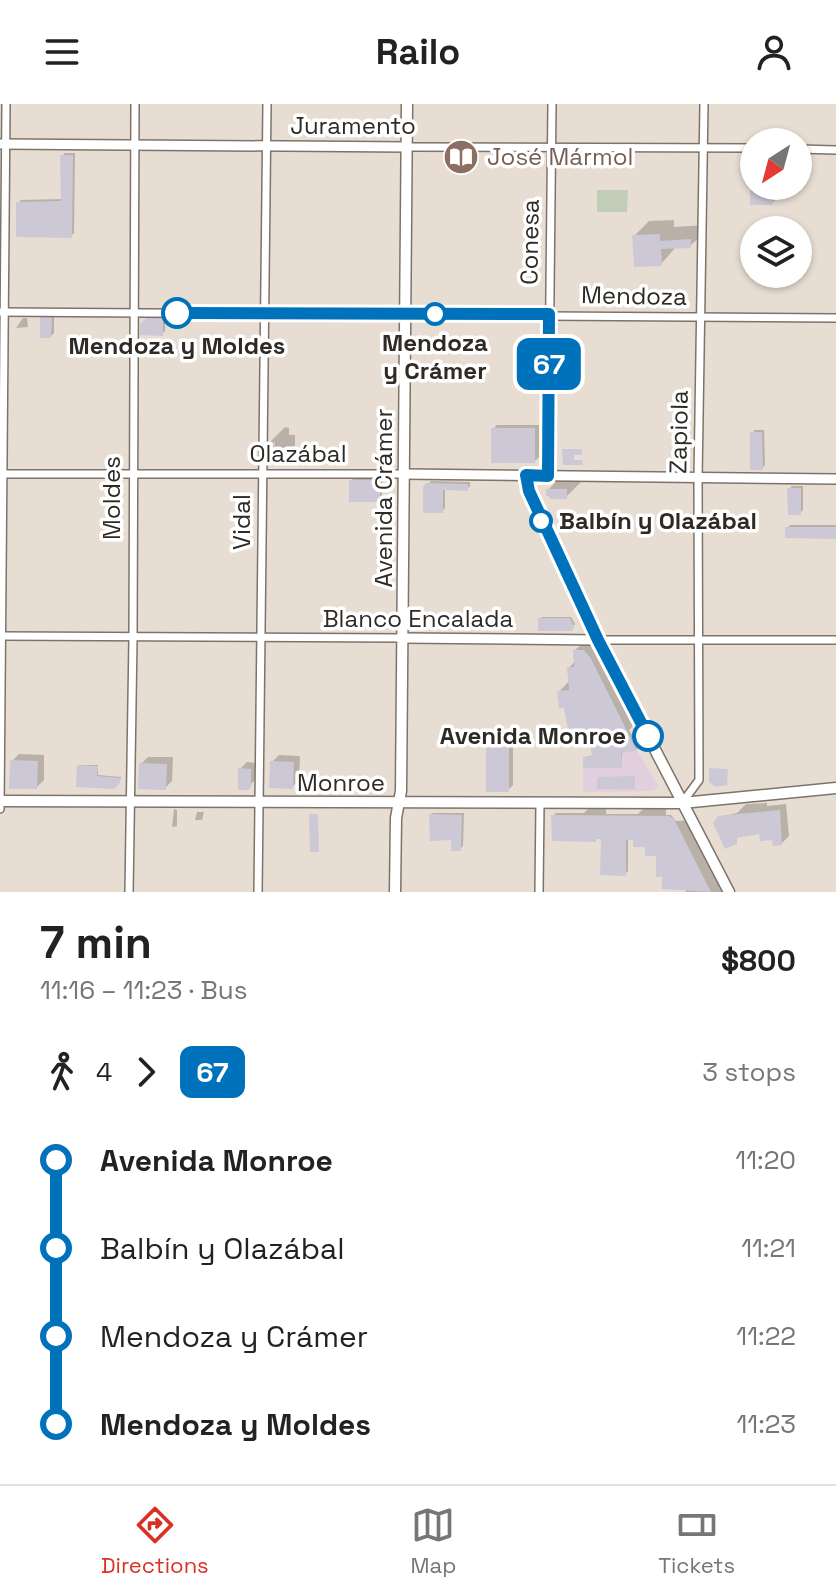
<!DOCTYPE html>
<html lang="en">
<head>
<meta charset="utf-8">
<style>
	:root { --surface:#fff; --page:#f2f2f2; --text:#222; --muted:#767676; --line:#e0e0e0; --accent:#d93025 }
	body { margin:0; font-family:"Space Grotesk",sans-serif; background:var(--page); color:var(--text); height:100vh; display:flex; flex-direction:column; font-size:30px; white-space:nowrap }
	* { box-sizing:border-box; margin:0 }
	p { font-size:26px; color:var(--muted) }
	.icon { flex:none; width:44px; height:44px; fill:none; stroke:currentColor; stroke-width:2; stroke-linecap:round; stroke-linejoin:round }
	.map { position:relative; height:788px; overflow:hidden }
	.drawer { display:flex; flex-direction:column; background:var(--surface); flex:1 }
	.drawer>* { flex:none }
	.badge { padding:0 16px; border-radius:12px; font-size:28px; line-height:52px }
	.needle { width:52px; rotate:216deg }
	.fabs { position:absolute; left:740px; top:24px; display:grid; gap:16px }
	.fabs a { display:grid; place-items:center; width:72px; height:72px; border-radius:50%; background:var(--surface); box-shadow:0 2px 6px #0004; font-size:40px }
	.map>.badge { position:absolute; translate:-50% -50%; box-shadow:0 0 0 4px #fff }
	.legs { display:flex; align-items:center; gap:12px; height:88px; padding:0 40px; font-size:26px }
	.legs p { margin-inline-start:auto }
	.headline { display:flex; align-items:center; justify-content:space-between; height:136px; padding:0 40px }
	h1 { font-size:44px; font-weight:700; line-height:60px }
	ul { padding:0 40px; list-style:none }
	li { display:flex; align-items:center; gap:28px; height:88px; font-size:30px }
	li i { display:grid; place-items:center; width:12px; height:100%; margin:0 10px; background:currentColor }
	li i::after { content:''; width:20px; height:20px; margin:-10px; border:6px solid; border-radius:50%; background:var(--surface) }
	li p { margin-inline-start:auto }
	li:first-child i { background:linear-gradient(#0000 50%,currentColor 0) }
	li:last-child i { background:linear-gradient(currentColor 50%,#0000 0) }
	header { display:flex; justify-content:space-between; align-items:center; height:104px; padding:0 40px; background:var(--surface); font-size:36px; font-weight:700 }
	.dock { display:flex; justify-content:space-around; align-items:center; height:112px; border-top:2px solid var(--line); background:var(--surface); font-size:22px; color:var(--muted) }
	.dock a { display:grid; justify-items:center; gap:4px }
	.dock .selected { color:var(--accent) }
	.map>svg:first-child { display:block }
	.commercial { fill:#e2cfde }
	.green { fill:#c1cdb7 }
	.shadow { fill:#0003 }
	.building { fill:#ccc8d6 }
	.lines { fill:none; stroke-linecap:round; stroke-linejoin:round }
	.minor-casing { stroke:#7e736b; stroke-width:10 }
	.tertiary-casing { stroke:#7e736b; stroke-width:12 }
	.secondary-casing { stroke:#7e736b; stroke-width:13 }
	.minor { stroke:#fff; stroke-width:7 }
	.tertiary { stroke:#fff; stroke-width:9 }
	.secondary { stroke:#fff; stroke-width:10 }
	.line-1-casing { stroke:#fff; stroke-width:18 }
	.line-1 { stroke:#0072bc; stroke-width:12 }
	.stop-1-dot { fill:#fff; stroke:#0072bc; stroke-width:4 }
	.labels { text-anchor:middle; stroke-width:7; stroke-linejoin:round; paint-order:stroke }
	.street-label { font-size:24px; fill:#2e2a26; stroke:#fff }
	.education-label { font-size:24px; fill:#785e54; stroke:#fff; text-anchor:start }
	.stop-label { font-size:24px; font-weight:bold; fill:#2e2a26; stroke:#fff }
</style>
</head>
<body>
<header><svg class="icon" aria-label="menu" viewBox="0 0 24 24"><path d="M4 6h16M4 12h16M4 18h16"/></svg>Railo<svg class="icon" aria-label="person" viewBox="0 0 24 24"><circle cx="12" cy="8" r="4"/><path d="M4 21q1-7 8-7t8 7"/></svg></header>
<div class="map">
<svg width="836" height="788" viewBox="0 0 836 788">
	<rect width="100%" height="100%" fill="#e8ddd3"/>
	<polygon class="commercial" points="637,647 658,681 654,687 583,688 583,653"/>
	<polygon class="green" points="597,86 628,86 627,108 597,108"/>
	<g class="shadow">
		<polygon points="65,49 75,49 74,129 71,132 18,99 21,96 63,95 62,52"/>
		<polygon points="754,54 754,82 779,82 779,92 772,99 752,99"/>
		<polygon points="674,116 674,123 705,121 705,128 690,142 676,143 661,160 634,132 649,117"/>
		<polygon points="45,211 54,211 54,229 51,232 42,214"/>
		<polygon points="151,212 165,212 165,227 162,230 142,221"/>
		<polygon points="23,214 27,214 28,223 16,224"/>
		<polygon points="497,321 539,321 539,353 535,357 493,325"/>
		<polygon points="285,323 289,324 289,331 295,331 295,342 280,357 270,338"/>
		<polygon points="755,326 764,326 765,361 762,364 752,329"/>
		<polygon points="562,371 581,371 581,378 566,393 548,386"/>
		<polygon points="354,374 382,374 382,393 379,396 351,377"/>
		<polygon points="431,377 470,378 470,382 467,385 445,384 445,404 442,407 425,384"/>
		<polygon points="792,382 803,382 803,406 800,409 789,385"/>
		<polygon points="790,421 836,421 836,433 787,424"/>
		<polygon points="542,513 571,513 575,520 571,525 540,515"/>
		<polygon points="582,540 591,540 597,548 609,547 638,617 629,626 631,630 644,629 647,635 637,645 622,647 621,662 585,653 594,651 591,634 565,602 559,588 570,576 569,564 575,557 575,546"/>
		<polygon points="492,631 513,631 513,681 508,686 488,635"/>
		<polygon points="19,650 44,651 44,676 37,683 12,657"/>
		<polygon points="279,651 300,652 299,676 292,683 272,658"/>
		<polygon points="148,653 173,653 172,677 165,684 141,660"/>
		<polygon points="247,658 257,659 257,674 247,684 240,665"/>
		<polygon points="81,661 98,661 98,671 121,673 121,675 113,683 79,662"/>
		<polygon points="767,699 767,702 786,700 789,732 782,739 761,728 737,732 736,738 719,713 737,709 746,700"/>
		<polygon points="591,702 606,702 606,710 638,710 646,702 666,702 666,711 671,711 676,717 690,716 733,788 686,788 686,784 658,750 635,731 628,734 628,767 625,770 603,733 553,712 556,709 584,709"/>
		<polygon points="174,705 177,706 177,722 172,723"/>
		<polygon points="197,708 204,708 202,716 195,716"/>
		<polygon points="433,709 464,709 463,742 460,745 431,711"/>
	</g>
	<g class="building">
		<polygon points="60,51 73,51 72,134 16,133 16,98 61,97"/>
		<polygon points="750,55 754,55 754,82 773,82 773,101 750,101"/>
		<polygon points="660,130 660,137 691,135 691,144 661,145 662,162 634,163 632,131"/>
		<polygon points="40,213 52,213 51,234 40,234"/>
		<polygon points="146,214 163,214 163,232 140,231 140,220"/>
		<rect x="491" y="324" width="44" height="35"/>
		<polygon points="750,328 762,328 763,366 750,366"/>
		<polygon points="268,337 275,338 275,345 281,345 281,359 268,359"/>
		<polygon points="562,345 582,345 582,351 574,351 574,356 582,356 583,361 563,361"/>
		<rect x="349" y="376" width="31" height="22"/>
		<polygon points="426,379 468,380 468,387 443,386 443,409 423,409 423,383"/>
		<polygon points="787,384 801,384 801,411 788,411"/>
		<polygon points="546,385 567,385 567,395 550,395 549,392 546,392"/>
		<polygon points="785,423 836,423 836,435 785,434"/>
		<polygon points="538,514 570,514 574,523 572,527 538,527"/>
		<polygon points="573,546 584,546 590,553 637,647 621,649 622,664 583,664 583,653 592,652 589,633 576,634 574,624 568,625 564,604 559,604 557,587 569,586 567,563 574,563"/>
		<rect x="486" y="634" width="23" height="54"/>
		<polygon points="10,656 38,657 37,685 9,685"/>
		<polygon points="270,657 294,658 293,685 269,684"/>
		<polygon points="139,659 167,660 166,686 138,685"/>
		<polygon points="77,661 98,662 97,672 121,674 120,679 114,685 76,683"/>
		<polygon points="238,664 251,665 251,683 248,686 238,686"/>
		<polygon points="709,664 728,665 727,681 715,683 709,678"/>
		<polygon points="635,672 635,685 597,685 597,673"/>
		<polygon points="780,706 782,741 773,742 772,736 760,737 759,730 737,734 737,740 725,745 713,719 718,712"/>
		<polygon points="309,710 318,710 319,748 310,748"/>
		<polygon points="429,710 462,711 461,747 451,747 451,736 430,737"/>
		<polygon points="551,711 669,712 674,715 711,788 662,785 662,773 656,773 656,752 645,752 645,743 633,743 633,736 626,736 626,772 600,771 601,735 596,735 596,738 552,737"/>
	</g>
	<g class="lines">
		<defs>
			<g id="minor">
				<polyline points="407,43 754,44"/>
				<polyline points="798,45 836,46"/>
				<polyline points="0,208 836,214"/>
				<polyline points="0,370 404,370"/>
				<polyline points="548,372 552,0"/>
				<polyline points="0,532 403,534"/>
				<polyline points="598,536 836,536"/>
				<polyline points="682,699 699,676 698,375 704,0"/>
				<polyline points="0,705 6,0"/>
				<polyline points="129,788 133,534 135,0"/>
				<polyline points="258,788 267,0"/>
				<polyline points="539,788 540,699"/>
			</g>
			<g id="tertiary">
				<polyline points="0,40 407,43"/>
				<polyline points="404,370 836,375"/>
				<polyline points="403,534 598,536"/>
			</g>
			<g id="secondary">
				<polyline points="526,371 533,401 598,536 729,788"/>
				<polyline points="0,697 682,699 836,684"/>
				<polyline points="395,788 396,714 401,687 407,0"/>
			</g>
		</defs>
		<use href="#minor" class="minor-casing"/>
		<use href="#tertiary" class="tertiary-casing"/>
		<use href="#secondary" class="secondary-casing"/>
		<use href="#minor" class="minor"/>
		<use href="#tertiary" class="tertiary"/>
		<use href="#secondary" class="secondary"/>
	</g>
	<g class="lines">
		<defs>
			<polyline id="line-1" points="177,209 549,210 548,372 526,371 529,387 598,536 648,632"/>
		</defs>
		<use href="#line-1" class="line-1-casing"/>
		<use href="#line-1" class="line-1"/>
	</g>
	<defs>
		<symbol id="library-disc" viewBox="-11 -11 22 22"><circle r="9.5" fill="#8d6e63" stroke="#fff"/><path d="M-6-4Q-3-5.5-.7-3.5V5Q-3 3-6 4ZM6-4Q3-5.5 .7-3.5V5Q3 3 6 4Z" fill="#fff"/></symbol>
	</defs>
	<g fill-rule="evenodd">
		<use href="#library-disc" x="441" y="33" width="40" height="40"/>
	</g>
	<g class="stop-1-dot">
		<circle cx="177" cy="209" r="14"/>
		<circle cx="435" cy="210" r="10"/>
		<circle cx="541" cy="417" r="10"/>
		<circle cx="648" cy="632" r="14"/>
	</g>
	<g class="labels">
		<g class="street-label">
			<text x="353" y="30">Juramento</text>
			<text transform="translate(530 138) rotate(-89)" y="8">Conesa</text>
			<text transform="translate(634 192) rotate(1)" y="8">Mendoza</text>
			<text transform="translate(679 328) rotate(-89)" y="8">Zapiola</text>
			<text x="298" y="358">Olazábal</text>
			<text transform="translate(112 394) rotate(-90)" y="8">Moldes</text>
			<text transform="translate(384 394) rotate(-90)" y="8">Avenida Crámer</text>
			<text transform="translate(242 418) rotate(-90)" y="8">Vidal</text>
			<text x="418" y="523">Blanco Encalada</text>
			<text x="341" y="687">Monroe</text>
		</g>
		<g class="education-label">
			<text x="487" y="61">José Mármol</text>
		</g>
		<g class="stop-label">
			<text x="435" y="247">Mendoza<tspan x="435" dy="28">y Crámer</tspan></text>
			<text x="177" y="250">Mendoza y Moldes</text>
			<text x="559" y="425" text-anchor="start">Balbín y Olazábal</text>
			<text x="626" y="640" text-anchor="end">Avenida Monroe</text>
		</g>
	</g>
</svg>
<div class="fabs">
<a><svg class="needle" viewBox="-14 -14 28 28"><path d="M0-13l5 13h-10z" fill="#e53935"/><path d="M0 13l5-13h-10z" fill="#767676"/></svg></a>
<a><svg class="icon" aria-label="layers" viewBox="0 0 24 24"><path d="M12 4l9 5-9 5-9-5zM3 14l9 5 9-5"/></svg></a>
</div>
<b class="badge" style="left:549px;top:260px;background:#0072bc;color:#fff">67</b>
</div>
<section class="drawer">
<div class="headline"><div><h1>7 min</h1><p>11:16 – 11:23 · Bus</p></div><b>$800</b></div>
<div class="legs"><svg class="icon" aria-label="walk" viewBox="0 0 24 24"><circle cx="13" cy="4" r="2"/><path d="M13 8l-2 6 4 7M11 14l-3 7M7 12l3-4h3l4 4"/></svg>4<svg class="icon" aria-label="forward" viewBox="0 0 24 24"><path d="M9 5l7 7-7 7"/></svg><b class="badge" style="background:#0072bc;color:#fff">67</b><p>3 stops</p></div>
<ul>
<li><i style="color:#0072bc"></i><b>Avenida Monroe</b><p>11:20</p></li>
<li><i style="color:#0072bc"></i><span>Balbín y Olazábal</span><p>11:21</p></li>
<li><i style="color:#0072bc"></i><span>Mendoza y Crámer</span><p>11:22</p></li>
<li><i style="color:#0072bc"></i><b>Mendoza y Moldes</b><p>11:23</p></li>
</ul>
</section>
<nav class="dock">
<a class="selected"><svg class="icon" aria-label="directions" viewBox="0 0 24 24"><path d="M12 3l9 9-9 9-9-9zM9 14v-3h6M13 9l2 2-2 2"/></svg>Directions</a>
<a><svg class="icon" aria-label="map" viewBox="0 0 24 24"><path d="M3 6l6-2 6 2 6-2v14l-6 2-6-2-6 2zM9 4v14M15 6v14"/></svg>Map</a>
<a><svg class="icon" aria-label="tickets" viewBox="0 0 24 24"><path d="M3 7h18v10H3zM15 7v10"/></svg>Tickets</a>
</nav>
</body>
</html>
